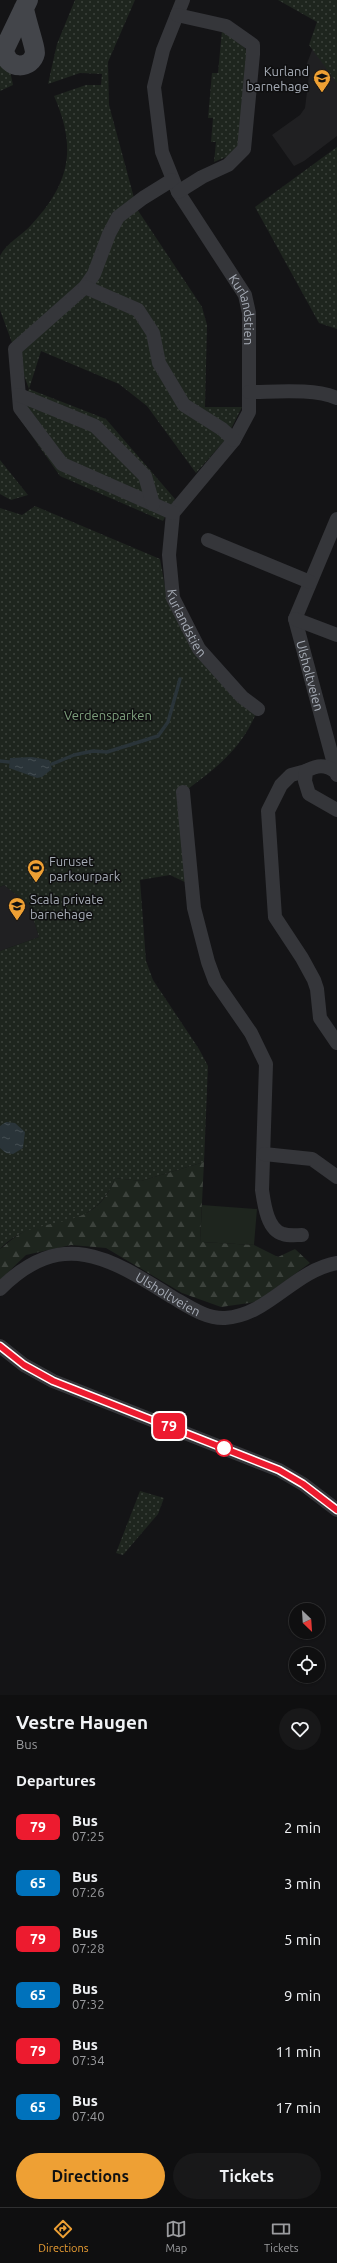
<!DOCTYPE html>
<html lang="en">
<head>
<meta charset="utf-8">
<style>
	:root { --surface:#0f0f10; --page:#181819; --text:#f1f3f6; --muted:#9b9c9f; --line:#2f2f30; --accent:#eea034 }
	body { margin:0; font-family:Ubuntu,sans-serif; background:var(--page); color:var(--text); height:100vh; display:flex; flex-direction:column; font-size:15px; white-space:nowrap }
	* { box-sizing:border-box; margin:0 }
	p { font-size:13px; color:var(--muted) }
	.icon { flex:none; width:22px; height:22px; fill:none; stroke:currentColor; stroke-width:2; stroke-linecap:round; stroke-linejoin:round }
	.map { position:relative; height:1695px; overflow:hidden }
	.drawer { display:flex; flex-direction:column; background:var(--surface); flex:1 }
	.drawer>* { flex:none }
	.badge { padding:0 8px; border-radius:6px; font-size:14px; line-height:26px }
	.needle { width:26px; rotate:155deg }
	.fabs { position:absolute; left:289px; top:1603px; display:grid; gap:8px }
	.fabs a { display:grid; place-items:center; width:36px; height:36px; border-radius:50%; background:var(--surface); box-shadow:0 1px 3px #0004,0 0 0 1px var(--line); font-size:20px }
	.map>.badge { position:absolute; translate:-50% -50%; box-shadow:0 0 0 2px #fff }
	h2 { padding:0 16px; font-size:15px; line-height:36px }
	.round { display:grid; place-items:center; flex:none; width:42px; height:42px; border-radius:21px; background:var(--page) }
	.headline { display:flex; align-items:center; justify-content:space-between; height:68px; padding:0 16px }
	h1 { font-size:19px; font-weight:600; line-height:30px }
	.button { display:flex; gap:8px; margin-top:auto; padding:8px 16px }
	.button a { flex:1; height:46px; border-radius:24px; background:var(--accent); color:#111; font-size:16px; font-weight:600; line-height:46px; text-align:center }
	.button a+a { background:var(--page); color:var(--text) }
	ul { padding:0; list-style:none }
	li { display:flex; align-items:center; gap:12px; height:56px; padding:0 16px }
	li div { flex:1 }
	li b { display:block; font-size:15px }
	li em { font-style:normal }
	li .badge { min-width:44px; font-weight:700; text-align:center }
	.dock { display:flex; justify-content:space-around; align-items:center; height:56px; border-top:1px solid var(--line); background:var(--surface); font-size:11px; color:var(--muted) }
	.dock a { display:grid; justify-items:center; gap:2px }
	.dock .selected { color:var(--accent) }
	.map>svg:first-child { display:block }
	.built { fill:#202022 }
	.grass { fill:#1e251e }
	.forest { fill:url(#forest-firs) }
	.park { fill:url(#park-dots) }
	.water { fill:url(#water-ripples) }
	.lines { fill:none; stroke-linecap:round; stroke-linejoin:round }
	.stream { stroke:#2a3439; stroke-width:3.5 }
	.street { stroke:#35363a; stroke-width:14 }
	.secondary { stroke:#43454a; stroke-width:20 }
	.line-casing { stroke:#fff; stroke-width:9 }
	.line { stroke:#ed1b2f; stroke-width:6 }
	.stop-dot { fill:#fff; stroke:#ed1b2f; stroke-width:2 }
	.labels { text-anchor:middle; stroke-width:3; stroke-linejoin:round; paint-order:stroke }
	.poi-label { font-size:13px; fill:#a6acb6; stroke:#0f0f10; text-anchor:start }
	.street-label { font-size:13px; fill:#a6acb6; stroke:#0f0f10 }
	.park-label { font-size:13px; fill:#7ea07d; stroke:#0f0f10 }
</style>
</head>
<body>
<div class="map">
<svg width="337" height="1695" viewBox="0 0 337 1695">
	<defs>
		<pattern id="forest-firs" width="22" height="20" patternUnits="userSpaceOnUse"><rect width="22" height="20" fill="#1e251e"/><path d="M5 1l3.5 6h-7zM16 11l3.5 6h-7z" fill="#3c423c"/></pattern>
		<pattern id="park-dots" width="8" height="8" patternUnits="userSpaceOnUse"><rect width="8" height="8" fill="#1e251e"/><path d="M2 2h.1M6 6h.1" fill="none" stroke="#3c423c" stroke-width="1.8" stroke-linecap="round"/></pattern>
		<pattern id="water-ripples" width="26" height="14" patternUnits="userSpaceOnUse"><rect width="26" height="14" fill="#2a3439"/><path d="M2 4q2-2 4 0t4 0M15 11q2-2 4 0t4 0" fill="none" stroke="#464f53"/></pattern>
	</defs>
	<rect width="100%" height="100%" fill="#141416"/>
	<g class="built">
		<polygon points="323,21 337,34 337,136 304,161 294,166 272,135 300,115 305,108 309,75 306,66"/>
		<polygon points="4,885 29,905 39,937 0,951 0,887"/>
	</g>
	<polygon class="grass" points="202,1205 257,1209 254,1245 200,1242"/>
	<path class="forest" d="M204 1162 200 1242 254 1245 278 1257 295 1249 310 1263 256 1302 221 1307 182 1293 106 1248 71 1245 26 1255 0 1280V1249L3 1247C12 1239 22 1231 34 1228 72 1215 98 1222 115 1178L141 1181Z"/>
	<g class="park">
		<path d="M75 0H135L108 62 109 105 137 209 202 307 207 325 205 407H242L226 439 196 473 147 406 119 384 41 351 29 389 106 419 175 499 163 521 60 476 15 412 29 389 0 310V256C6 243 23 235 32 224 70 183 77 148 54 96L86 85H101L102 74 80 73 48 84 57 44Z"/>
		<polygon points="278,0 337,0 337,83 309,45 317,22"/>
		<polygon points="222,30 242,43 248,54 239,145 233,154 214,162 216,142 211,142 213,118 208,118 212,73 218,73"/>
		<polygon points="0,62 10,71 13,85 0,91"/>
		<polygon points="337,147 337,329 319,323 255,207"/>
		<polygon points="0,460 28,495 11,500 0,494"/>
		<path d="M35 506 160 559 167 597 195 653 258 709C243 747 220 765 188 789L191 885 170 875 140 880 146 961 153 980 199 1049 208 1066 204 1162 141 1181 115 1178C91 1239 38 1209 0 1249V951L39 937 29 905 4 885 0 887V508L22 515Z"/>
		<polygon points="140,1491 164,1498 158,1514 123,1555 116,1553"/>
	</g>
	<g class="water">
		<polygon points="32,757 49,760 52,769 42,777 37,778 9,768 10,758"/>
		<polygon points="6,1122 15,1123 25,1132 23,1148 13,1154 6,1153 0,1148 0,1126"/>
	</g>
	<g class="lines">
		<g class="stream">
			<polyline points="0,761 9,762"/>
			<polyline points="52,764 74,755 93,751 107,752 158,736 168,722 180,679"/>
		</g>
		<g class="street">
			<path id="s1" d="M183 0 163 50 154 87 162 152 178 192 245 295 249 313V412L234 440 173 513 169 555 173 598 199 649 242 697 258 709"/>
			<polyline points="177,15 226,26 253,45 253,54 244,149 228,165 202,177 178,192"/>
			<polyline points="172,180 143,198 118,217 109,234 94,274 85,287 15,349 20,408 62,464 173,513"/>
			<polyline points="85,287 138,310 153,333 159,363 184,405 222,429 234,440"/>
			<path d="M249 392C274 392 314 388 337 398"/>
			<polyline points="19,395 95,426 145,476 153,504"/>
			<path id="s2" d="M337 519 295 619 337 775"/>
			<polyline points="208,540 310,582"/>
			<polyline points="295,619 337,635"/>
			<polyline points="306,771 291,775 281,785 268,811 275,917 302,958 314,980 317,989 320,1018 337,1043"/>
			<path d="M336 772C325 764 317 765 306 771L305 781 309 794 337 810"/>
			<path d="M183 792 194 908 208 962 215 981 251 1033 266 1064 262 1190C264 1203 267 1230 283 1234 289 1236 296 1235 302 1235"/>
			<polyline points="264,1154 312,1159 337,1177"/>
			<path id="s3" d="M0 1289C62 1227 110 1258 172 1297 188 1306 206 1319 225 1318 269 1315 293 1271 337 1263"/>
			<polyline points="0,1346 24,1365 53,1381 279,1470 303,1484 337,1510"/>
		</g>
		<path class="secondary" d="M24 8C25 17 36 50 35 53 32 69 7 71 4 50L28 0"/>
	</g>
	<g class="lines">
		<defs>
			<polyline id="line" points="0,1346 24,1365 53,1381 279,1470 303,1484 337,1510"/>
		</defs>
		<use href="#line" class="line-casing"/>
		<use href="#line" class="line"/>
	</g>
	<defs>
		<symbol id="school-pin" viewBox="-11 -11 22 30"><path d="M0 17L-7.5 6A9.5 9.5 0 1 1 7.5 6Z" fill="#eea034" stroke="#0f0f10"/><path d="M0-5L7-2L0 1L-7-2ZM-4 1L0 2.5L4 1V4Q0 6-4 4Z" fill="#111"/></symbol>
		<symbol id="stadium-pin" viewBox="-11 -11 22 30"><path d="M0 17L-7.5 6A9.5 9.5 0 1 1 7.5 6Z" fill="#eea034" stroke="#0f0f10"/><path d="M0-5a6.5 5 0 1 0 0 10a6.5 5 0 1 0 0-10ZM-3.5-1.8h7v3.6h-7Z" fill="#111"/></symbol>
	</defs>
	<g fill-rule="evenodd">
		<use href="#school-pin" x="312" y="68" width="20" height="27"/>
		<use href="#stadium-pin" x="26" y="858" width="20" height="27"/>
		<use href="#school-pin" x="7" y="896" width="20" height="27"/>
	</g>
	<circle class="stop-dot" cx="224" cy="1448" r="8"/>
	<g class="labels">
		<g class="poi-label">
			<text x="309" y="76" text-anchor="end">Kurland<tspan x="309" dy="15">barnehage</tspan></text>
			<text x="49" y="866">Furuset<tspan x="49" dy="15">parkourpark</tspan></text>
			<text x="30" y="904">Scala private<tspan x="30" dy="15">barnehage</tspan></text>
		</g>
		<g class="street-label">
			<text dy="5" stroke="none"><textPath href="#s1" startOffset="337">Kurlandstien</textPath></text>
			<text dy="5" stroke="none"><textPath href="#s1" startOffset="681">Kurlandstien</textPath></text>
			<text dy="5" stroke="none"><textPath href="#s2" startOffset="167">Ulsholtveien</textPath></text>
			<text dy="5" stroke="none"><textPath href="#s3" startOffset="188">Ulsholtveien</textPath></text>
		</g>
		<g class="park-label">
			<text x="108" y="720">Verdensparken</text>
		</g>
	</g>
</svg>
<div class="fabs">
<a><svg class="needle" viewBox="-14 -14 28 28"><path d="M0-13l5 13h-10z" fill="#e53935"/><path d="M0 13l5-13h-10z" fill="#9b9c9f"/></svg></a>
<a><svg class="icon" aria-label="locate" viewBox="0 0 24 24"><circle cx="12" cy="12" r="6"/><path d="M12 2v4M12 18v4M2 12h4M18 12h4"/></svg></a>
</div>
<b class="badge" style="left:169px;top:1426px;background:#ed1b2f;color:#fff">79</b>
</div>
<section class="drawer">
<div class="headline"><div><h1>Vestre Haugen</h1><p>Bus</p></div><a class="round"><svg class="icon" aria-label="heart" viewBox="0 0 24 24"><path d="M12 20l-8-8c-3-5 5-10 8-4 3-6 11-1 8 4z"/></svg></a></div>
<h2>Departures</h2>
<ul>
<li><span class="badge" style="background:#ed1b2f;color:#fff">79</span><div><b>Bus</b><p>07:25</p></div><em>2 min</em></li>
<li><span class="badge" style="background:#0072bc;color:#fff">65</span><div><b>Bus</b><p>07:26</p></div><em>3 min</em></li>
<li><span class="badge" style="background:#ed1b2f;color:#fff">79</span><div><b>Bus</b><p>07:28</p></div><em>5 min</em></li>
<li><span class="badge" style="background:#0072bc;color:#fff">65</span><div><b>Bus</b><p>07:32</p></div><em>9 min</em></li>
<li><span class="badge" style="background:#ed1b2f;color:#fff">79</span><div><b>Bus</b><p>07:34</p></div><em>11 min</em></li>
<li><span class="badge" style="background:#0072bc;color:#fff">65</span><div><b>Bus</b><p>07:40</p></div><em>17 min</em></li>
</ul>
<div class="button"><a>Directions</a><a>Tickets</a></div>
</section>
<nav class="dock">
<a class="selected"><svg class="icon" aria-label="directions" viewBox="0 0 24 24"><path d="M12 3l9 9-9 9-9-9zM9 14v-3h6M13 9l2 2-2 2"/></svg>Directions</a>
<a><svg class="icon" aria-label="map" viewBox="0 0 24 24"><path d="M3 6l6-2 6 2 6-2v14l-6 2-6-2-6 2zM9 4v14M15 6v14"/></svg>Map</a>
<a><svg class="icon" aria-label="tickets" viewBox="0 0 24 24"><path d="M3 7h18v10H3zM15 7v10"/></svg>Tickets</a>
</nav>
</body>
</html>
